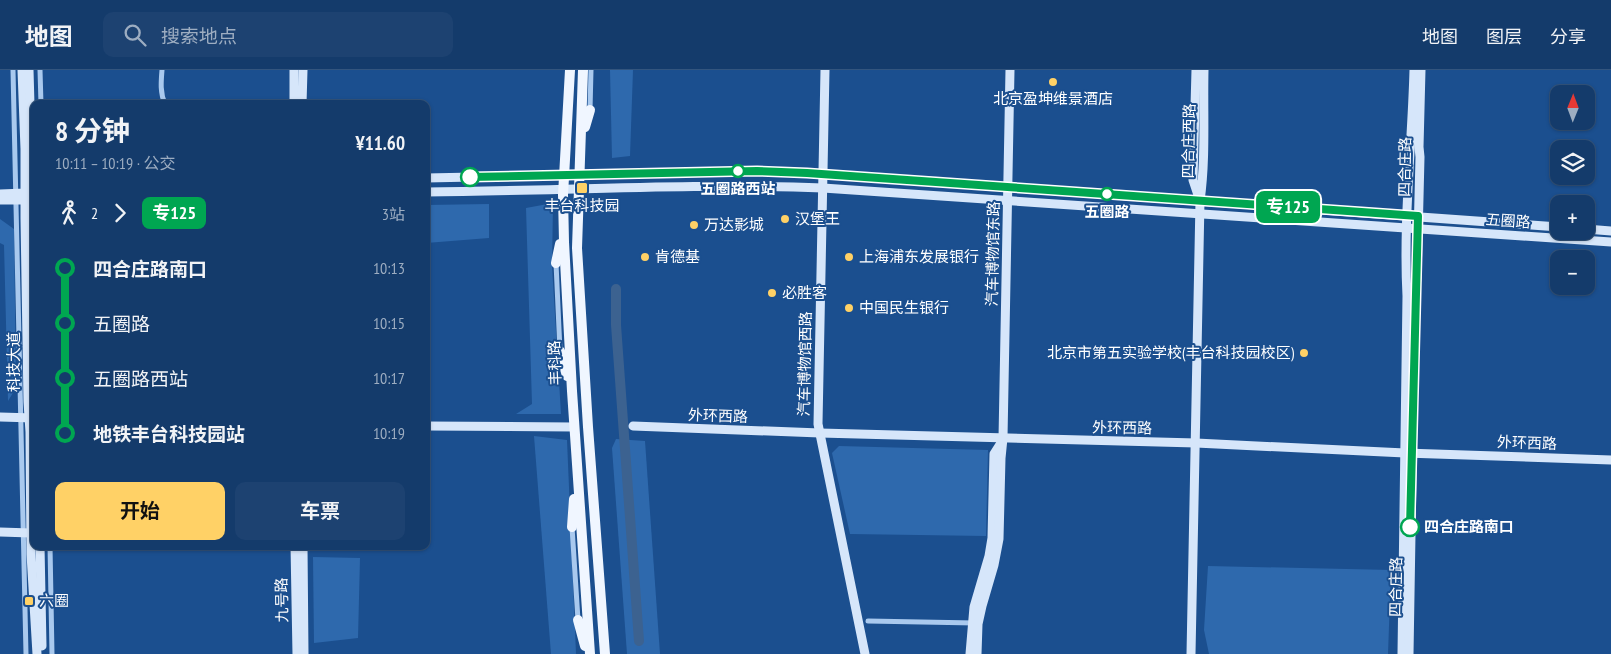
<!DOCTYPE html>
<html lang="zh">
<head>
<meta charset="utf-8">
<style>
	:root { --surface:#143b6b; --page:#1d4271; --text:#f1f3f6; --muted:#9dadc1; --line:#33557e; --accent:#ffd166 }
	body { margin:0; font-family:"PT Sans Narrow","Noto Sans SC",sans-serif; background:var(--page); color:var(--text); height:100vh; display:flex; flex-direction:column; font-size:19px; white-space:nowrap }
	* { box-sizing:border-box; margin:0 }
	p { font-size:16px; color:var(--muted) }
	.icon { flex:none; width:28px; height:28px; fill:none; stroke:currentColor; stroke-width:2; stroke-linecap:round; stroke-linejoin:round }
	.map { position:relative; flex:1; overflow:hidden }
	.drawer { position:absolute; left:30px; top:30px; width:400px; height:450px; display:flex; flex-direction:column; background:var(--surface); border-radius:10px; box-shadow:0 1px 4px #0004,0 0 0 1px var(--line) }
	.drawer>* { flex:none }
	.badge { padding:0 10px; border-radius:8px; font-size:18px; line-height:32px }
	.needle { width:32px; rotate:1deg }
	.tools { position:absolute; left:1550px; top:15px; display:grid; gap:10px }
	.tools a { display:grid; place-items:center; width:45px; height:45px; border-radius:10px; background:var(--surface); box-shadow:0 1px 4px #0004,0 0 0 1px var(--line); font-size:25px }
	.map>.badge { position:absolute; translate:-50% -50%; box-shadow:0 0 0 2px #fff }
	.legs { display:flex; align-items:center; gap:8px; height:55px; padding:0 25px; font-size:16px }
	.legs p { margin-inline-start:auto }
	.overview { display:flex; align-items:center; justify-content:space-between; height:85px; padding:0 25px }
	h1 { font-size:28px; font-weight:700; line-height:38px }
	.action { display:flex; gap:10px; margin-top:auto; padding:10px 25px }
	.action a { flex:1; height:58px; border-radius:10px; background:var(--accent); color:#111; font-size:20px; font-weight:700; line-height:58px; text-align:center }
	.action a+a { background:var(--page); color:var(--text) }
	ul { padding:0 25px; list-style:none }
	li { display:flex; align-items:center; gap:18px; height:55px; font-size:19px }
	li i { display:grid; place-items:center; width:8px; height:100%; margin:0 6px; background:currentColor }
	li i::after { content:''; width:12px; height:12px; margin:-6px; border:4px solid; border-radius:50%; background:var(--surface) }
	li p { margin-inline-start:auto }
	li:first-child i { background:linear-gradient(#0000 50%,currentColor 0) }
	li:last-child i { background:linear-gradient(currentColor 50%,#0000 0) }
	header { display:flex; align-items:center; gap:30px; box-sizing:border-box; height:70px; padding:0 25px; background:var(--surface); border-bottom:1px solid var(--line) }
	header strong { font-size:24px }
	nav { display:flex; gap:28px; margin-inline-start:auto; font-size:18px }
	.search { width:350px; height:45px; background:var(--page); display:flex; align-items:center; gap:12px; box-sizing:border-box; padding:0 18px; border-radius:10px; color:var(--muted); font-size:19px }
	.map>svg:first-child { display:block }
	.green { fill:#2e69ad }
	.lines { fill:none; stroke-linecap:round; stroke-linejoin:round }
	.river { stroke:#3c6290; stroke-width:10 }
	.street { stroke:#a9c9ee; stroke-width:5 }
	.secondary { stroke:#d6e6fa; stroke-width:9 }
	.primary { stroke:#f0f6ff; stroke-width:10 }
	.line-1-casing { stroke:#fff; stroke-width:11 }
	.line-1 { stroke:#00a651; stroke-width:8 }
	.poi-dot { fill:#ffd166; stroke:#1b4f8f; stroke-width:2 }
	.stop-1-dot { fill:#fff; stroke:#00a651; stroke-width:2.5 }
	.labels { text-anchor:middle; stroke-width:4; stroke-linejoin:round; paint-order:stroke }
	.poi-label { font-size:15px; fill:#fff; stroke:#1b4f8f; text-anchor:start }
	.street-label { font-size:15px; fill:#fff; stroke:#1b4f8f }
	.stop-label { font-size:15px; font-weight:bold; fill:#fff; stroke:#1b4f8f }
</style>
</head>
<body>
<header>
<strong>地图</strong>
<div class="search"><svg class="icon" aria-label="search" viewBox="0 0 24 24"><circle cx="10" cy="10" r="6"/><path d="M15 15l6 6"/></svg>搜索地点</div>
<nav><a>地图</a><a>图层</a><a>分享</a></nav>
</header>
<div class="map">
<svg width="1611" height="584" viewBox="0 0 1611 584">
	<rect width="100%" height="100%" fill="#1b4f8f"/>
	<g class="green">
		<polygon points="610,0 633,0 630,86 612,88"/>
		<polygon points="553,133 552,196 561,344 516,344 532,334 526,138"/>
		<polygon points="489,134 489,168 426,173 426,135"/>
		<polygon points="0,149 14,159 16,318 8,331 4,175 0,173"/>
		<polygon points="534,366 567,370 576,584 551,584"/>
		<polygon points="616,369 645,371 660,584 627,584 612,378"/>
		<polygon points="839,376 988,380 986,466 850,464 832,383"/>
		<polygon points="313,487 360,488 358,568 314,573"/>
		<polygon points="1208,496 1391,500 1388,584 1209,584 1204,560"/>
	</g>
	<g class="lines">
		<polyline class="river" points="616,219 616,255 639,571"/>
		<g class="street">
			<polyline points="13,0 26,584"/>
			<polyline points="40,0 41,34"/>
			<path d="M162 0C161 12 160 23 165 34"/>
			<polyline points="590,40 591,0"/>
			<polyline points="556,193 560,281"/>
			<polyline points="572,457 578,550"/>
			<polyline points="50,476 52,584"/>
			<polyline points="868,551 975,553"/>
		</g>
		<g class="secondary">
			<polyline points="22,0 25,79 25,148 28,332 30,362 31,484 37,584"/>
			<polyline points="29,0 32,105 32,181 34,196"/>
			<polyline points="825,0 818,354 865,584"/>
			<polyline points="1196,0 1193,110 1199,128"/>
			<polyline points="294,34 294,0"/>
			<polyline points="302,34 303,0"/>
			<polyline points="426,108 757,101 823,104 1559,157"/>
			<path d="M426 122C558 121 691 113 823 118L1611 172"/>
			<polyline points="0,124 25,123 29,120"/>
			<polyline points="0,130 29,130"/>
			<polyline points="1586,159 1611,161"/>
			<polyline points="0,347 34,348"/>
			<polyline points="426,356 574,357"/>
			<polyline points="633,356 820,363 1196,373 1405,383 1611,390"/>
			<polyline points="0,462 31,463"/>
			<polyline points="40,476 42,576"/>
			<polyline points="295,476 297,584"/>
			<polyline points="303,476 304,584"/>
			<polyline points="970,584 974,537 989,486 992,468 994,384 1001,373"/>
			<polyline points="977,584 978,554 982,536 994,495 999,469 1001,388 1003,368 1010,0"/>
			<path d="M1191 584 1200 131C1206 88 1203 44 1204 0"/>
			<path d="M1402 584 1407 226C1403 151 1412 75 1414 0"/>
			<polyline points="1409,584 1415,224 1417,208 1420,87 1419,77 1421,0"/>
		</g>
		<g class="primary">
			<polyline points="570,0 563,125 564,172 572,321 590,584"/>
			<polyline points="583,0 577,178 588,357 605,584"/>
			<polyline points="585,57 590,40"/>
			<polyline points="556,193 560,174"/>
			<polyline points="560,281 567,306"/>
			<polyline points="572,457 574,429"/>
			<polyline points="578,550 585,576"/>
		</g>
	</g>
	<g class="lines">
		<defs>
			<polyline id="line-1" points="470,107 757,101 807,103 1418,146 1410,457"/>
		</defs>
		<use href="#line-1" class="line-1-casing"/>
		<use href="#line-1" class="line-1"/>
	</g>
	<g class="poi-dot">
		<circle cx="1053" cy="12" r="5"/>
		<rect x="576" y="112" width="12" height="12" rx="2.5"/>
		<circle cx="785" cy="149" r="5"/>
		<circle cx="694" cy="155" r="5"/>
		<circle cx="645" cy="187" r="5"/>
		<circle cx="849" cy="187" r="5"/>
		<circle cx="772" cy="223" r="5"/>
		<circle cx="849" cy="238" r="5"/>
		<circle cx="1304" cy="283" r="5"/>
		<rect x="24" y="526" width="10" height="10" rx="2.5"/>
	</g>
	<g class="stop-1-dot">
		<circle cx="738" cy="101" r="6"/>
		<circle cx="470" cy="107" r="9"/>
		<circle cx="1107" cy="124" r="6"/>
		<circle cx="1410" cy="457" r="9"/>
	</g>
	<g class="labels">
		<g class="poi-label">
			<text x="1053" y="34" text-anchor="middle">北京盈坤维景酒店</text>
			<text x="582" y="141" text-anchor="middle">丰台科技园</text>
			<text x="795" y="154">汉堡王</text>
			<text x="704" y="160">万达影城</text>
			<text x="655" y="192">肯德基</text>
			<text x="859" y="192">上海浦东发展银行</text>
			<text x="782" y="228">必胜客</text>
			<text x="859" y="243">中国民生银行</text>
			<text x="1294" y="288" text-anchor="end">北京市第五实验学校(丰台科技园校区)</text>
			<text x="39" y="536">六圈</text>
		</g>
		<g class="street-label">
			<text transform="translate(1189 71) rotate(-89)" y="5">四合庄西路</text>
			<text transform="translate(1405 97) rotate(-89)" y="5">四合庄路</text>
			<text transform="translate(1508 151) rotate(4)" y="5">五圈路</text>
			<text transform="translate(993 184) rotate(-89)" y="5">汽车博物馆东路</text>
			<text transform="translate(14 292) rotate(-90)" y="5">科技大道</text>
			<text transform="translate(555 293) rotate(-92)" y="5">丰科路</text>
			<text transform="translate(805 294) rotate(-89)" y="5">汽车博物馆西路</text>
			<text transform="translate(718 346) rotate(2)" y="5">外环西路</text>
			<text transform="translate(1122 358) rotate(1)" y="5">外环西路</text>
			<text transform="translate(1527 373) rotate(2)" y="5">外环西路</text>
			<text transform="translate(1396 517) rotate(-89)" y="5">四合庄路</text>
			<text transform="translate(282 530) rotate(-91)" y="5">九号路</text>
		</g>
		<g class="stop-label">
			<text x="738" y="124">五圈路西站</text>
			<text x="1107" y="147">五圈路</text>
			<text x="1424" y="462" text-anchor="start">四合庄路南口</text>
		</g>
	</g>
</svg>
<div class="tools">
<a><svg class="needle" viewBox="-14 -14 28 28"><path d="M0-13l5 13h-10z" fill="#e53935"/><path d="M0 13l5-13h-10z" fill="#9dadc1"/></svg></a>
<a><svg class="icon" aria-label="layers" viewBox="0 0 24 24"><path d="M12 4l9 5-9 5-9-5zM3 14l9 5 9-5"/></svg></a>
<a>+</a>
<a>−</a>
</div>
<b class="badge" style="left:1288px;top:137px;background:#00a651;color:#fff">专125</b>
<section class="drawer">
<div class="overview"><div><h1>8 分钟</h1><p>10:11 – 10:19 · 公交</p></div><b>¥11.60</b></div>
<div class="legs"><svg class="icon" aria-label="walk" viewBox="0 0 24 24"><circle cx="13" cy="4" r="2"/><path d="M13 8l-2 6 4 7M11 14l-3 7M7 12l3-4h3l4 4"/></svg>2<svg class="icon" aria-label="forward" viewBox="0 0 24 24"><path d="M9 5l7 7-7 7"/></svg><b class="badge" style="background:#00a651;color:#fff">专125</b><p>3站</p></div>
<ul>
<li><i style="color:#00a651"></i><b>四合庄路南口</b><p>10:13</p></li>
<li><i style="color:#00a651"></i><span>五圈路</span><p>10:15</p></li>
<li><i style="color:#00a651"></i><span>五圈路西站</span><p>10:17</p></li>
<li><i style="color:#00a651"></i><b>地铁丰台科技园站</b><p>10:19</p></li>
</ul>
<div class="action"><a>开始</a><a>车票</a></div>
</section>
</div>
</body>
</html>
